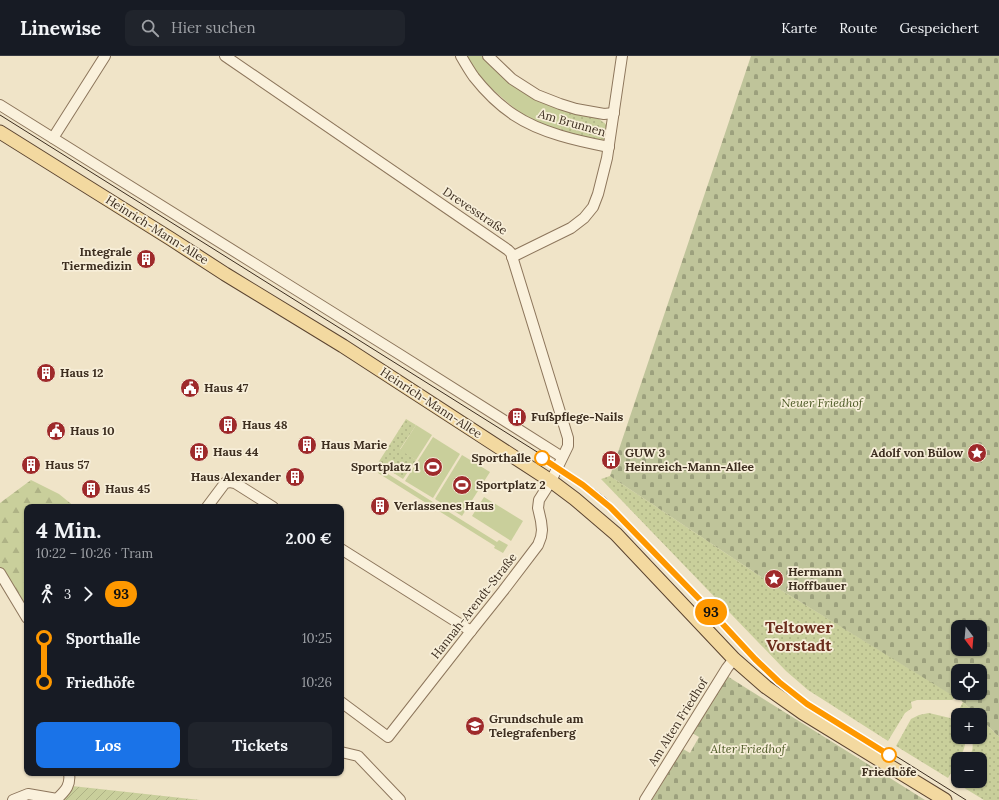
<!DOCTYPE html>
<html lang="de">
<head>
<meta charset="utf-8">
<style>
	:root { --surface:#171b24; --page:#20242c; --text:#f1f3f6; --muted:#9ea1a6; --line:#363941; --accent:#1a73e8 }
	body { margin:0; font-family:Lora,serif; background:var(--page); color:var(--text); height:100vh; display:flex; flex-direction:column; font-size:15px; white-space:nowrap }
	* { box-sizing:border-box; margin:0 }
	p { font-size:13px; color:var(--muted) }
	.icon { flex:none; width:22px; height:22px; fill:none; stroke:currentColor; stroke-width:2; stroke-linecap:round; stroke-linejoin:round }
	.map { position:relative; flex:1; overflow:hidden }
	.details { position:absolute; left:24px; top:448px; width:320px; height:272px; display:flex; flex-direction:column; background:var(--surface); border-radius:8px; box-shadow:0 1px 3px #0004 }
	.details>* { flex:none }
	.badge { padding:0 8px; border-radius:13px; font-size:14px; line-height:26px }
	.needle { width:26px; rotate:164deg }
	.controls { position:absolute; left:951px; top:564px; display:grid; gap:8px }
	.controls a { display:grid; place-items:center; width:36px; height:36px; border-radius:8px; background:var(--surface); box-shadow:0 1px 3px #0004; font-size:20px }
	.map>.badge { position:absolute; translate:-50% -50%; box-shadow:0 0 0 2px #fff }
	.legs { display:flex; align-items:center; gap:6px; height:44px; padding:0 12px; font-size:13px }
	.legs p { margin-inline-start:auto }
	.summary { display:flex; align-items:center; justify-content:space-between; height:68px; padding:0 12px }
	h1 { font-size:22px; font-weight:700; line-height:30px }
	.action { display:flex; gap:8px; margin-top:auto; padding:8px 12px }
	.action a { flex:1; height:46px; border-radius:8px; background:var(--accent); color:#fff; font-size:16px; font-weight:700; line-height:46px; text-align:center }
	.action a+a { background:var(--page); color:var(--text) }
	ul { padding:0 12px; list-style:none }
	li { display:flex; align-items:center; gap:14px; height:44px; font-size:15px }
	li i { display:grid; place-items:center; width:6px; height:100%; margin:0 5px; background:currentColor }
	li i::after { content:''; width:10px; height:10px; margin:-5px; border:3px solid; border-radius:50%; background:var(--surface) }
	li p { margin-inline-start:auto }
	li:first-child i { background:linear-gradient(#0000 50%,currentColor 0) }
	li:last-child i { background:linear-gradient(currentColor 50%,#0000 0) }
	header { display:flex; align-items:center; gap:24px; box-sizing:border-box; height:56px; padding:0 20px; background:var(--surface); border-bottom:1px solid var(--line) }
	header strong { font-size:19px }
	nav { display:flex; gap:22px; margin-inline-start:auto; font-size:14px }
	.search { width:280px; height:36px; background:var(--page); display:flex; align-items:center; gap:10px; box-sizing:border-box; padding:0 14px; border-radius:8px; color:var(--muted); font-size:15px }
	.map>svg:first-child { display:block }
	.grass { fill:url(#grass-dots) }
	.forest { fill:url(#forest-firs) }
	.cemetery { fill:url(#cemetery-stones); fill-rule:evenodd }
	.park { fill:#c9cf9b }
	.garden { fill:url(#garden-furrows) }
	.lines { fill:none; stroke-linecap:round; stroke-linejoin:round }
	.minor-casing { stroke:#8d765c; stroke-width:12 }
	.major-casing { stroke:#5b4430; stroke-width:15 }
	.minor { stroke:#faf1dc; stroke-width:10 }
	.major { stroke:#f3d9a0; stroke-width:13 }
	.tram { stroke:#3d2e20; stroke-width:1 }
	.line-1-casing { stroke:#fff; stroke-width:9 }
	.line-1 { stroke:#fe9800; stroke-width:6 }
	.stop-1-dot { fill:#fff; stroke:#fe9800; stroke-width:2 }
	.labels { text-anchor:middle; stroke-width:3.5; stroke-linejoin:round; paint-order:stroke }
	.street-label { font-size:12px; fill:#3d2e20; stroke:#f7eed8 }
	.poi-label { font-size:12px; font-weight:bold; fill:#3d2e20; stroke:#f7eed8; text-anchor:start }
	.park-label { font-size:12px; font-style:italic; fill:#4d5a26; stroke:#f7eed8 }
	.stop-label { font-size:12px; font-weight:bold; fill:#3d2e20; stroke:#f7eed8; text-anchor:end }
	.district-label { font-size:16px; font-weight:bold; fill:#6b2e1e; stroke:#f7eed8 }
</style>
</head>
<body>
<header>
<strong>Linewise</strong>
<div class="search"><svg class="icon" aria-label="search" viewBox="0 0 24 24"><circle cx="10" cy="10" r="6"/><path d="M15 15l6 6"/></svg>Hier suchen</div>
<nav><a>Karte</a><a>Route</a><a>Gespeichert</a></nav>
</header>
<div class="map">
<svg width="999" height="744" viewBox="0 0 999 744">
	<defs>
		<pattern id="grass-dots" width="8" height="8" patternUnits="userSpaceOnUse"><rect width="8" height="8" fill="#c9cf9b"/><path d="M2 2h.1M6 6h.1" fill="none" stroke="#aeb285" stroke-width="1.8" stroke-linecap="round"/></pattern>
		<pattern id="forest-firs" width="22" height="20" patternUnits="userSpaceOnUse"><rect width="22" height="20" fill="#c9cf9b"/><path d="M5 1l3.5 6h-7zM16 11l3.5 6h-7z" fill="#aeb285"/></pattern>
		<pattern id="cemetery-stones" width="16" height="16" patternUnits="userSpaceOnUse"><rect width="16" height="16" fill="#bfc49a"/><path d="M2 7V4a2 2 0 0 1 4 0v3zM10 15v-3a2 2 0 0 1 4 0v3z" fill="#9ca07d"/></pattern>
		<pattern id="garden-furrows" width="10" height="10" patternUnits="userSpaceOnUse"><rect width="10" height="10" fill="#c9cf9b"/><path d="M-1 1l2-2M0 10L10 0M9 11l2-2" fill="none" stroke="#aeb285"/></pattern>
	</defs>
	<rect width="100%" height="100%" fill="#f0e4c8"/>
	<g class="grass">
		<path d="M566 53 599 63 607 69C607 76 608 82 602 86L559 77Z"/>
		<polygon points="406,363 416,369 400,393 416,404 403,423 378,407"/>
		<polygon points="610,420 781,534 956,641 952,644 917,644 911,646 912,652 905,657 888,685 808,634 786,615 601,423"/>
		<polygon points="963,646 977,659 958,659 958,660 956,659"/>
		<path d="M929 657 950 662 958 670V681H965V682C966 690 963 696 959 703H958V705L948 722 896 690 911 663 919 659Z"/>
		<path d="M980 662 999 681V744H984L953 725 958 717V725H980V703H968C973 694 974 691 971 681H980Z"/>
	</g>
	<polygon class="forest" points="31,424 59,438 75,451 27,451 27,559 0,516 0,447"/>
	<g class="cemetery">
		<path d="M751 0H999V681L980 662V659H977L963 646 781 534 610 420ZM958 571H980V593H958ZM958 615H980V637H958Z"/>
		<polygon points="727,620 925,744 652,744 683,693 690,697 699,681 692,677"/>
	</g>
	<g class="park">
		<polygon points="464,0 482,0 490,9 566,53 559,77 528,64 477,20"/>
		<polygon points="416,369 432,379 416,404 400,394"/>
		<polygon points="433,381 460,398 433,442 405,425"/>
		<polygon points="462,399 490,416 462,460 435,443"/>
		<polygon points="380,413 497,486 499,484 508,489 503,497 494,492 495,490 378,417"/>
		<polygon points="484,441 523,465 511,485 472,460"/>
	</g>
	<polygon class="garden" points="72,730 200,744 62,744"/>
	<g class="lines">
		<defs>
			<g id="minor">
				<polyline points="225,0 508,194 511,197 568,382 568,390 551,425 539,444 538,452 541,465 542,474 541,481 538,489 503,535 471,575 388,681 341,646"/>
				<path d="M461 0C465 7 469 14 474 21 485 35 499 49 514 59 541 77 578 85 609 91"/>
				<polyline points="488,0 512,23 537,39 560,48 576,53 604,58 614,57"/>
				<polyline points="0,49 399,298 562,401"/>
				<polyline points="53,82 105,0"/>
				<polyline points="512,201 571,172 584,162 593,151 598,138 607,102 622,0"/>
				<polyline points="207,451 225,427 230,426 235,427 273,451"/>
				<polyline points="341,493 471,575"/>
				<polyline points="0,517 27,562"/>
				<polyline points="341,696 358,700 400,744"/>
				<path d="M13 744 28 738 57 743C65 735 71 730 69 717"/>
				<polyline points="645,744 727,612 734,603"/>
			</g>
			<polyline id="major" points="0,76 171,183 225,218 343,290 551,425 575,443 616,478 734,603 766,631 803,657 945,744"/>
		</defs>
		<use href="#minor" class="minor-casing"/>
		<use href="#major" class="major-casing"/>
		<use href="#minor" class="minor"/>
		<use href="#major" class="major"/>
		<polyline class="tram" points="0,59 585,426 608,444 626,462 757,600 782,624 808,645 966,744"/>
	</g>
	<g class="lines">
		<defs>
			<polyline id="line-1" points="542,402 583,429 610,451 706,550 755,603 779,626 807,648 889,699"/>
		</defs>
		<use href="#line-1" class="line-1-casing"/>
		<use href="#line-1" class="line-1"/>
	</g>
	<defs>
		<symbol id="building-disc" viewBox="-11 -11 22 22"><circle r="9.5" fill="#9e2a2b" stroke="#f7eed8"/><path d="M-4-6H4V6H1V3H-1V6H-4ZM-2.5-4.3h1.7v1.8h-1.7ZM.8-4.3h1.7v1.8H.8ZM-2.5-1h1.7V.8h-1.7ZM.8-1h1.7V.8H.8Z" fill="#fff"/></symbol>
		<symbol id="civic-disc" viewBox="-11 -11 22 22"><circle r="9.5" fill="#9e2a2b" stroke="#f7eed8"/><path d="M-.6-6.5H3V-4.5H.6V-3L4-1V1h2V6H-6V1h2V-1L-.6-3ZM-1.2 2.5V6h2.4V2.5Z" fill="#fff"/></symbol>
		<symbol id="sight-disc" viewBox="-11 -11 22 22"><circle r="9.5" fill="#9e2a2b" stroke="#f7eed8"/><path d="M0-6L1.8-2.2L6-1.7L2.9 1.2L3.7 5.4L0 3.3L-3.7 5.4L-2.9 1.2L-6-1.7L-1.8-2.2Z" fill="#fff"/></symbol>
		<symbol id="stadium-disc" viewBox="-11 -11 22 22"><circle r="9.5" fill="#9e2a2b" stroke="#f7eed8"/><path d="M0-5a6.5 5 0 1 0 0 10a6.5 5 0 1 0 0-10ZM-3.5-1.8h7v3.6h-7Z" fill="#fff"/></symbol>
		<symbol id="school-disc" viewBox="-11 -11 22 22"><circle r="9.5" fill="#9e2a2b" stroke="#f7eed8"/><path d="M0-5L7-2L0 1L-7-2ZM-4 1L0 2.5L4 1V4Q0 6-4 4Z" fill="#fff"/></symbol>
	</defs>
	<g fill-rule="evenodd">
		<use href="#building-disc" x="135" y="192" width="22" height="22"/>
		<use href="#building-disc" x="35" y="306" width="22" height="22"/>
		<use href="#civic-disc" x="179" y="321" width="22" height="22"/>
		<use href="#building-disc" x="506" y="350" width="22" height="22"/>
		<use href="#building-disc" x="217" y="358" width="22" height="22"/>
		<use href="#civic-disc" x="45" y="364" width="22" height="22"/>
		<use href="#building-disc" x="296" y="378" width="22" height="22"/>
		<use href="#building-disc" x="188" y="385" width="22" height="22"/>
		<use href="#sight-disc" x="966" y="386" width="22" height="22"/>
		<use href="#building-disc" x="600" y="393" width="22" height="22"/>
		<use href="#building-disc" x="20" y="398" width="22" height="22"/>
		<use href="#stadium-disc" x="422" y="400" width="22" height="22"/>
		<use href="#building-disc" x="284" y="410" width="22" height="22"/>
		<use href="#stadium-disc" x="451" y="418" width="22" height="22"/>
		<use href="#building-disc" x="80" y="422" width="22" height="22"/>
		<use href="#building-disc" x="369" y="439" width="22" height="22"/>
		<use href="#sight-disc" x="763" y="512" width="22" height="22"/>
		<use href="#school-disc" x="464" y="659" width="22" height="22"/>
	</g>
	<g class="stop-1-dot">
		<circle cx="542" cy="402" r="7"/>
		<circle cx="889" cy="699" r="7"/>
	</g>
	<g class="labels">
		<g class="street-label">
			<text transform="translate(572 67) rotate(16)" y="4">Am Brunnen</text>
			<text transform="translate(475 155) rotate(34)" y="4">Drevesstraße</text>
			<text transform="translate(157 174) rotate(32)" y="4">Heinrich-Mann-Allee</text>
			<text transform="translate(431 347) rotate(33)" y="4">Heinrich-Mann-Allee</text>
			<text transform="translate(474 550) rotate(-52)" y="4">Hannah-Arendt-Straße</text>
			<text transform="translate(678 666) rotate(-58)" y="4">Am Alten Friedhof</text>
		</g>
		<g class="poi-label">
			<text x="132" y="200" text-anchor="end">Integrale<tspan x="132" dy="14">Tiermedizin</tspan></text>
			<text x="60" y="321">Haus 12</text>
			<text x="204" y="336">Haus 47</text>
			<text x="531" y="365">Fußpflege-Nails</text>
			<text x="242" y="373">Haus 48</text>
			<text x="70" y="379">Haus 10</text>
			<text x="321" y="393">Haus Marie</text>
			<text x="213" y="400">Haus 44</text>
			<text x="625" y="401">GUW 3<tspan x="625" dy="14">Heinreich-Mann-Allee</tspan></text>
			<text x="963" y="401" text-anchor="end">Adolf von Bülow</text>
			<text x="45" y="413">Haus 57</text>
			<text x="419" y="415" text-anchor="end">Sportplatz 1</text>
			<text x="281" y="425" text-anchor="end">Haus Alexander</text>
			<text x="476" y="433">Sportplatz 2</text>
			<text x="105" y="437">Haus 45</text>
			<text x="394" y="454">Verlassenes Haus</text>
			<text x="788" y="520">Hermann<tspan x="788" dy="14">Hoffbauer</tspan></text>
			<text x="489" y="667">Grundschule am<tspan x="489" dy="14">Telegrafenberg</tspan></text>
		</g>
		<g class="park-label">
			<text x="822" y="351">Neuer Friedhof</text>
			<text x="748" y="697">Alter Friedhof</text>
		</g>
		<g class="stop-label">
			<text x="531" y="406">Sporthalle</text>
			<text x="889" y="720" text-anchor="middle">Friedhöfe</text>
		</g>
		<g class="district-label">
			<text x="799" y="577">Teltower<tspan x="799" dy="18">Vorstadt</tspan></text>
		</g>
	</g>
</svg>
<div class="controls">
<a><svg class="needle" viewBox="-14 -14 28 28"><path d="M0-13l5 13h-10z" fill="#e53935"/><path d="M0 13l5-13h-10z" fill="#9ea1a6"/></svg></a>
<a><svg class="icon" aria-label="locate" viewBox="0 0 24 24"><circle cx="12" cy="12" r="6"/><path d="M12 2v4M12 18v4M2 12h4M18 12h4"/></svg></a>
<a>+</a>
<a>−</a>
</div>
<b class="badge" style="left:711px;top:556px;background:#fe9800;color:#111">93</b>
<section class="details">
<div class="summary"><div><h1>4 Min.</h1><p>10:22 – 10:26 · Tram</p></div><b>2.00 €</b></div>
<div class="legs"><svg class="icon" aria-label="walk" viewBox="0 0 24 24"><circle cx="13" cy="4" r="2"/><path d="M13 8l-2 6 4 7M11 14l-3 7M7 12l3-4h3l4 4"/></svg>3<svg class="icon" aria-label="forward" viewBox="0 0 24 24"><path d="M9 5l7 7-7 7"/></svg><b class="badge" style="background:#fe9800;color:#111">93</b></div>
<ul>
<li><i style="color:#fe9800"></i><b>Sporthalle</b><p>10:25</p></li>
<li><i style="color:#fe9800"></i><b>Friedhöfe</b><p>10:26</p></li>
</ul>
<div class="action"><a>Los</a><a>Tickets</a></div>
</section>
</div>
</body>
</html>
